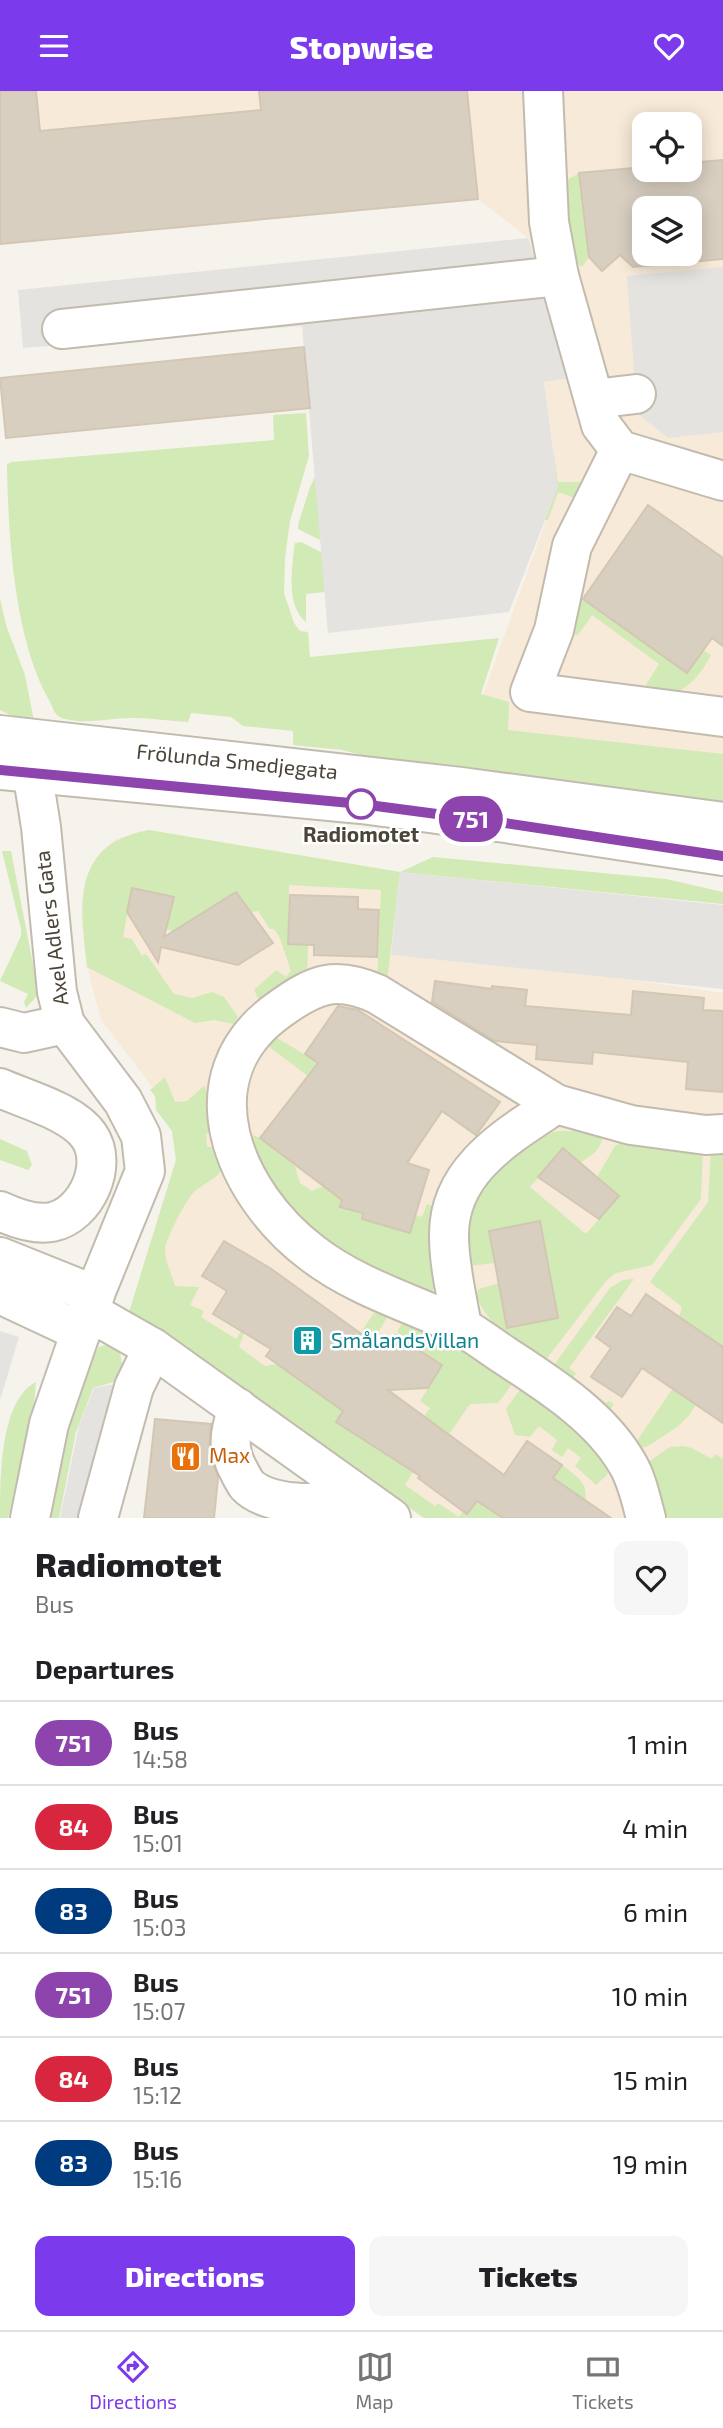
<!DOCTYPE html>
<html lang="en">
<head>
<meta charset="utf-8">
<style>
	:root { --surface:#fff; --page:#f6f6f6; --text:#202124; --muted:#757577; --line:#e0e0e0; --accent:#7c3aed }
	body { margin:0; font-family:"Exo 2",sans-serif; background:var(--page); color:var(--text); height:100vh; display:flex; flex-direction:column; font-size:26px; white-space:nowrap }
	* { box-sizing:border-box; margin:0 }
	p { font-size:23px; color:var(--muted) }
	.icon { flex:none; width:38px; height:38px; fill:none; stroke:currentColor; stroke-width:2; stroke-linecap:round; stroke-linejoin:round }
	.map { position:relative; height:1427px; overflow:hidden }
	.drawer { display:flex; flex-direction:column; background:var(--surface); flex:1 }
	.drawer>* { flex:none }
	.badge { padding:0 14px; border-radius:23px; font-size:24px; line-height:46px }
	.buttons { position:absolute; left:632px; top:21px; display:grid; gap:14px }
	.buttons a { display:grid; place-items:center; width:70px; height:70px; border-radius:14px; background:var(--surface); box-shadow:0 4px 18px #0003; font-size:35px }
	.map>.badge { position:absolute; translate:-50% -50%; box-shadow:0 0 0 4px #fff }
	h2 { padding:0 35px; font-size:26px; line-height:63px }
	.round { display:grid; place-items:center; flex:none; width:74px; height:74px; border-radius:14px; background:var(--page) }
	.overview { display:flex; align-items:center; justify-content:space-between; height:119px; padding:0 35px }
	h1 { font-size:33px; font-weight:800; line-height:52px }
	.primary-button { display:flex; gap:14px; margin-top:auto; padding:14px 35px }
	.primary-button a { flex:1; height:80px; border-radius:14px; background:var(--accent); color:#fff; font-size:28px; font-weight:800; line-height:80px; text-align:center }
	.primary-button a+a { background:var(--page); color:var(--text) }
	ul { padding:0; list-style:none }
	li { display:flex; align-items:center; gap:21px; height:84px; padding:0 35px; border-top:2px solid var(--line) }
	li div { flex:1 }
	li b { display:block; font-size:26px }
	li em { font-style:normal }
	li .badge { min-width:77px; font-weight:700; text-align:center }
	header { display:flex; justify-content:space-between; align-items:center; height:91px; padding:0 35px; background:var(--accent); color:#fff; font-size:32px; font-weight:800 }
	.tabs { display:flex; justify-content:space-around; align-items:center; height:98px; border-top:2px solid var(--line); background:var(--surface); font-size:19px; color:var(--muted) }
	.tabs a { display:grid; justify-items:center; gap:4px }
	.tabs .active { color:var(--accent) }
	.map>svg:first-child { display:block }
	.commercial { fill:#f7ead8; fill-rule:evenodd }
	.green { fill:#d2eab5 }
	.parking { fill:#e5e3e0 }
	.building { fill:#d8cfc1; stroke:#d3c7b4; stroke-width:2; fill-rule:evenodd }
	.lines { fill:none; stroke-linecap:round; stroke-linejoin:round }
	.minor-casing { stroke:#c2bbae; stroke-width:42 }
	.minor { stroke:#fff; stroke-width:38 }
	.line-casing { stroke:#fff; stroke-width:16 }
	.line { stroke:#8e44ad; stroke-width:10 }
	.stop-dot { fill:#fff; stroke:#8e44ad; stroke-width:3.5 }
	.labels { text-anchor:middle; stroke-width:5; stroke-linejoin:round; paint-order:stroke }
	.street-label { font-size:21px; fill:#4b4439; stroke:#fff }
	.stop-label { font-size:21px; font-weight:bold; fill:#4b4439; stroke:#fff }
	.culture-label { font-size:21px; fill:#0d838f; stroke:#fff; text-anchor:start }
	.food-label { font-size:21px; fill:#c56008; stroke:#fff; text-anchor:start }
</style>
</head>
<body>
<header><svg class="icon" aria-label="menu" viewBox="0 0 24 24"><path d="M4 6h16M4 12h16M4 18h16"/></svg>Stopwise<svg class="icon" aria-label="heart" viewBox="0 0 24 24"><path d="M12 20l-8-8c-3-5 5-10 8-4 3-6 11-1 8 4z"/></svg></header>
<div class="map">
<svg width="723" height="1427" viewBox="0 0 723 1427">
	<rect width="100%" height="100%" fill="#f6f3ec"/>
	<g class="commercial">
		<path d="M0 0H723V682L463 659 558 396 544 291 569 287 528 147 478 108 0 153ZM644 33H690V79H644ZM644 117H690V163H644Z"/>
		<polygon points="149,739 400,781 391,864 625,888 723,902 723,1427 424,1427 129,1221 185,1084 195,1052 101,929 87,876 81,825 86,787 103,759 116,748"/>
	</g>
	<g class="green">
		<polygon points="579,82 589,166 582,176 572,168 564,91"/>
		<path d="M306 322 309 365 290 430 285 467 284 502 294 532 300 540 308 541 310 566 499 547 481 603 509 611 508 639 723 663V717L536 690 450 674 449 684 410 677 342 659 293 654V640L243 635 231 626 191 622 188 631C170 630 152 627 134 627 111 626 88 634 65 628 53 625 54 617 49 609 14 548 8 443 7 373L12 371 274 349 273 324Z"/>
		<polygon points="326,364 322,450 298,438 298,434 310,396"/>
		<polygon points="554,364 558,391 589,391 577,408 558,401 548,429 536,429 542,366"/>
		<path d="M301 451 323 462 334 500 306 503V531C286 514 292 481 294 457L295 452Z"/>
		<polygon points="0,507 6,534 25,584 34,630 14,626 0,619"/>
		<path d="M582 508 687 582 703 559 711 564C698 589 675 616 646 594L659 573 592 524 578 544 573 543 574 519Z"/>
		<path d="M149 739 400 781 433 766 666 788 723 801V813L400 781 387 891 377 890 381 799 289 794 288 853 308 854 307 884 260 911 254 899 276 879 286 886 291 880 279 845 274 838H270L258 820 251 821 236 801 173 840 166 838 174 806 132 797 123 846 132 848 142 865 146 863 174 903 192 907 212 901 224 906 238 926 234 933 214 929 195 932 87 876C80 814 71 753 149 739Z"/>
		<polygon points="2,760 11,760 38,899 36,906 26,917 24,911 28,903 0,890 21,845 21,838"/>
		<path d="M275 946C326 975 375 1009 420 1047L409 1072 378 1064 341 1116 363 1122 362 1128 409 1142 415 1124 422 1126 427 1113 435 1116 430 1152 434 1198 427 1205 357 1176 271 1102 250 1043 260 1047 295 1075 300 1092 312 1100 328 1093 360 1025 267 954Z"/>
		<path d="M165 986 175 1011 187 1010 205 994 213 1041 206 1043 207 1056H217C230 1087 214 1084 194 1101 187 1107 165 1149 165 1159 165 1170 172 1184 175 1195L199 1196 190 1214 204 1220 201 1226 236 1248 241 1240 244 1242 239 1256 265 1275 278 1273 308 1295 327 1268 359 1244 374 1222 388 1225 354 1281 356 1300 337 1331 394 1368 430 1317 420 1310 442 1275 397 1241 406 1226 511 1281 513 1292 498 1312 470 1313 424 1379 417 1375 405 1394 435 1415 438 1412 459 1426 463 1420 468 1423 485 1399 503 1427H424L129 1221 176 1069 172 1040 156 1019 155 1005 150 999Z"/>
		<path d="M558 1040H580L602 1044C603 1058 591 1065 580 1072L563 1058 530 1096 586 1143 619 1105 597 1086 615 1055 626 1049 703 1057 701 1108 652 1174 616 1182 606 1190 545 1270C520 1254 485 1234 476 1203L479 1198 499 1192 495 1172 469 1175C463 1155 467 1120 477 1101 491 1076 530 1044 558 1040Z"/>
		<polygon points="0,1048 27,1060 32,1074 28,1079 0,1069"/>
		<path d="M711 1056H723V1256L706 1259C700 1301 705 1319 665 1344 656 1350 647 1357 636 1358L634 1354 708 1246 686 1231 672 1251 665 1247 679 1226 682 1216 650 1191 708 1111Z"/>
		<polygon points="634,1188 569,1277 576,1282 573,1287 606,1312 609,1310 614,1313 608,1322 549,1281 610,1197 623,1189"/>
		<path d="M113 1252 118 1253 123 1277 117 1290 93 1297 76 1341 59 1427H47C58 1370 69 1307 99 1256Z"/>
		<path d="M36 1291 34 1315 8 1427H0C0 1386 0 1309 36 1291Z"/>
		<polygon points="526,1297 614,1371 606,1385 596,1394 575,1375 581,1367 568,1357 562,1366 552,1359 557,1349 539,1335 530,1346 515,1344 506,1318 519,1300"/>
		<polygon points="683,1355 692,1357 712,1368 715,1363 723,1368 723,1427 661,1427 647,1372 670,1356"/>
		<path d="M562 1374C574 1383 589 1392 585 1409L558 1390 532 1427H526Z"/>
	</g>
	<g class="parking">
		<polygon points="528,147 570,287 544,291 558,396 509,521 328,542 302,235 23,257 18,199"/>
		<polygon points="723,176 723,341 668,347 637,322 627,185"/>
		<polygon points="400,781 723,814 723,898 391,864"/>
		<polygon points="0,1240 19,1246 0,1309"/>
		<polygon points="119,1292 84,1427 60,1427 79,1334 94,1297"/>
	</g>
	<g class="building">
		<polygon points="0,0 36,0 40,40 261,19 259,0 467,0 478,108 0,153"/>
		<path d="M723 69V168L633 176 620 164 602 180 589 166 579 82 644 76V79H690V72ZM644 117H690V163H644Z"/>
		<polygon points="304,256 310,317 6,347 0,287"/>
		<polygon points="648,414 723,467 723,555 712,547 687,582 583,508"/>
		<polygon points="132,797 174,806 164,846 236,801 273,852 238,874 161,856 158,871 127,821"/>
		<polygon points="290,804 358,806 358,818 379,819 377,866 314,864 314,854 288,853"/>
		<polygon points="435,890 492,898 492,895 527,899 525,915 631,924 633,900 704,907 703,919 723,920 723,1001 686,998 688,971 593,961 592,973 536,968 537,954 495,950 432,911"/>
		<polygon points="338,915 358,919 500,1011 476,1044 442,1020 407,1072 429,1079 410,1142 362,1128 363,1122 340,1116 342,1109 260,1047 318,972 305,963"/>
		<polygon points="563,1057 619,1105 599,1128 538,1086"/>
		<polygon points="540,1130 558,1227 507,1237 489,1140"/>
		<polygon points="224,1150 270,1177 385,1260 395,1244 442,1274 428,1297 388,1299 504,1384 527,1350 562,1374 553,1387 611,1427 503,1427 477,1410 467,1423 418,1387 420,1385 336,1331 343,1320 266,1265 271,1258 213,1223 227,1200 202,1185"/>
		<polygon points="646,1203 723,1256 723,1332 642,1277 622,1306 591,1286 611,1257 596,1246 617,1216 631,1225"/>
		<polygon points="155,1328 211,1333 209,1360 218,1387 214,1427 144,1427"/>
	</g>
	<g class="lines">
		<defs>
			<g id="minor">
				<polyline points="543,0 549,131 559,185 601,334 620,359 723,390"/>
				<polyline points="62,238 559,185"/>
				<polyline points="594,308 636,303"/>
				<polyline points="620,359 572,455 554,539 530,601 723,626"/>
				<polyline points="0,644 461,696 723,731"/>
				<polyline points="27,648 41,736 57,901 65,933 123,1010 141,1045 145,1080 88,1220 49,1333 30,1427"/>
				<polyline points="0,679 361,713 505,732 723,765"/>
				<polyline points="0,936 24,942 65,933"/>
				<path d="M0 997C27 1009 73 1021 89 1045 109 1074 86 1124 52 1131 36 1134 15 1127 0 1120"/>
				<polyline points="0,1166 95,1204"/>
				<polyline points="0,1203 81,1241"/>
				<polyline points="88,1220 153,1257 391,1427"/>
				<path d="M462 1236C457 1206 449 1175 449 1145 448 1079 508 1045 556 1013"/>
				<path d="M238 1317C230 1340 226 1357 239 1380 241 1384 244 1390 247 1394 259 1407 286 1412 303 1412 322 1412 340 1407 351 1427"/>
				<polyline points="98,1427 134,1296 153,1257"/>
				<path d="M646 1427C641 1409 637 1388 627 1372 600 1325 548 1293 504 1264 490 1255 475 1243 460 1235 411 1212 356 1196 312 1162 234 1103 183 986 280 918 316 892 336 885 377 903L556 1013 631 1034 706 1044 723 1043"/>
			</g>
		</defs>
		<use href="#minor" class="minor-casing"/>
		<use href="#minor" class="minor"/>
	</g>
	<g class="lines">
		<defs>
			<polyline id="line" points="0,679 361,713 505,732 723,765"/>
		</defs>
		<use href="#line" class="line-casing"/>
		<use href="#line" class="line"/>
	</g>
	<defs>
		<symbol id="building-square" viewBox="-11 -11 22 22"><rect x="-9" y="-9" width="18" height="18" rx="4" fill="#0f9aa8" stroke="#fff"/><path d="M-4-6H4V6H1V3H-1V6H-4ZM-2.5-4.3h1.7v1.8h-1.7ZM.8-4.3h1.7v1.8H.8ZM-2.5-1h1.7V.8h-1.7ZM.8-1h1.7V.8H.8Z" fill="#fff"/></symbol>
		<symbol id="restaurant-square" viewBox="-11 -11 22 22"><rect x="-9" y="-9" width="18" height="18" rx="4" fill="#e8710a" stroke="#fff"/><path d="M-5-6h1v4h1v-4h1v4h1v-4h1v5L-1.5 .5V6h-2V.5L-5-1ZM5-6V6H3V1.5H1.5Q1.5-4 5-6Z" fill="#fff"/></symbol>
	</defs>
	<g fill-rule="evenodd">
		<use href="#building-square" x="290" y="1232" width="35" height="35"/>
		<use href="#restaurant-square" x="168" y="1348" width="35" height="35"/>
	</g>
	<circle class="stop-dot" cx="361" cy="713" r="14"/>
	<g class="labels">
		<g class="street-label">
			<text transform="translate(237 671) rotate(6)" y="7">Frölunda Smedjegata</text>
			<text transform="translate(52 837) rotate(-97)" y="7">Axel Adlers Gata</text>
		</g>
		<g class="stop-label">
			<text x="361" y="751">Radiomotet</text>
		</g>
		<g class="culture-label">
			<text x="331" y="1257">SmålandsVillan</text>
		</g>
		<g class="food-label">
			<text x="209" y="1372">Max</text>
		</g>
	</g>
</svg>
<div class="buttons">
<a><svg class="icon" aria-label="locate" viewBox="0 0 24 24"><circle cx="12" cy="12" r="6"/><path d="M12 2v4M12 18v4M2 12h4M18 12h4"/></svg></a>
<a><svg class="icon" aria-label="layers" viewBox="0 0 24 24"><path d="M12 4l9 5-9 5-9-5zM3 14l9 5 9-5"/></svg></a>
</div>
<b class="badge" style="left:471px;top:728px;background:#8e44ad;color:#fff">751</b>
</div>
<section class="drawer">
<div class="overview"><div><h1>Radiomotet</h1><p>Bus</p></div><a class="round"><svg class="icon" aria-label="heart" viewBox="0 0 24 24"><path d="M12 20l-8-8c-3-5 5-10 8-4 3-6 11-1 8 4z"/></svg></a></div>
<h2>Departures</h2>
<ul>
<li><span class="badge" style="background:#8e44ad;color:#fff">751</span><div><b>Bus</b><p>14:58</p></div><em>1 min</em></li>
<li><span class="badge" style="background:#d7263d;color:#fff">84</span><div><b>Bus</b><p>15:01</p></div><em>4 min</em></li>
<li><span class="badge" style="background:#003b80;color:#fff">83</span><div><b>Bus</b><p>15:03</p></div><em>6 min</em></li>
<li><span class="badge" style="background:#8e44ad;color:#fff">751</span><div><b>Bus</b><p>15:07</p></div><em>10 min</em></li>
<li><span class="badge" style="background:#d7263d;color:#fff">84</span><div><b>Bus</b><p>15:12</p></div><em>15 min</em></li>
<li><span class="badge" style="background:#003b80;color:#fff">83</span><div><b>Bus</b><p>15:16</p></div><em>19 min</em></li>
</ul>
<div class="primary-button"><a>Directions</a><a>Tickets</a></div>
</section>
<nav class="tabs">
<a class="active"><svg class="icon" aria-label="directions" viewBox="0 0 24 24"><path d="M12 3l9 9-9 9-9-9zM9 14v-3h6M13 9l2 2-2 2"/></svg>Directions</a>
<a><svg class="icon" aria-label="map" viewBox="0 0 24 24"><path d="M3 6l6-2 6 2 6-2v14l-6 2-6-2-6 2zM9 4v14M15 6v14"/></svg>Map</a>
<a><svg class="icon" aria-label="tickets" viewBox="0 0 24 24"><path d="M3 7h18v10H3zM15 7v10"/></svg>Tickets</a>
</nav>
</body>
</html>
